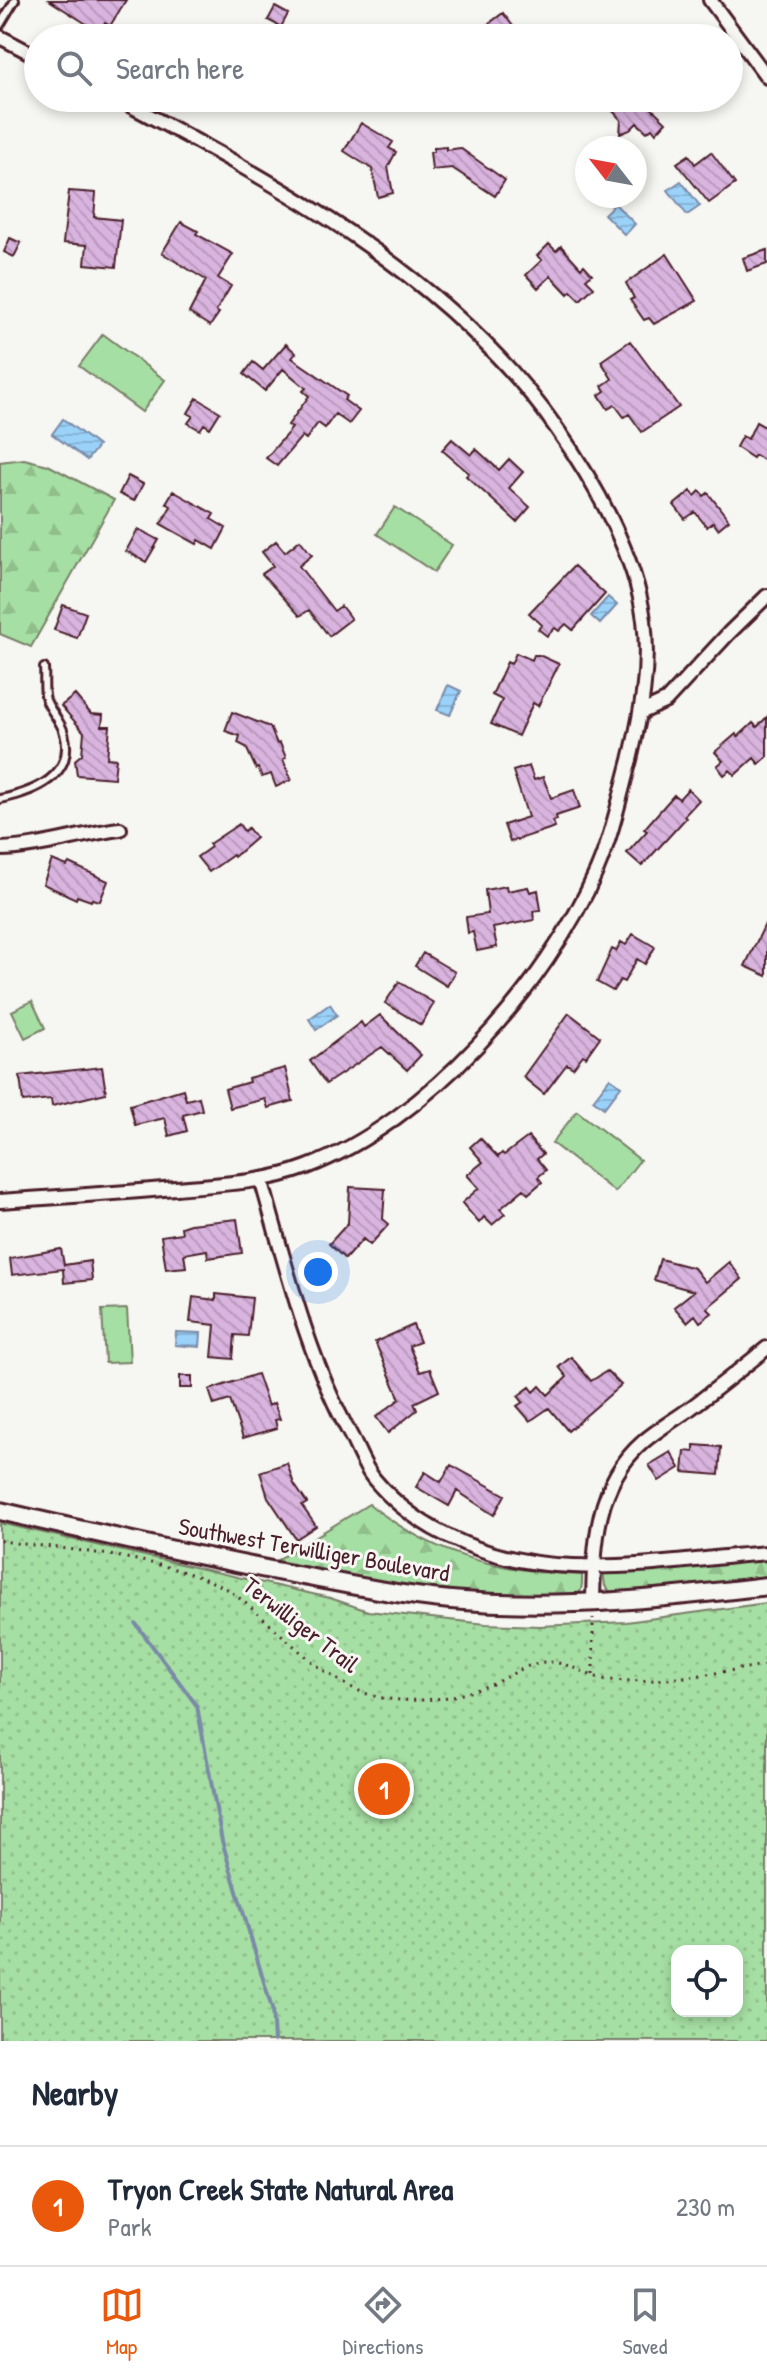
<!DOCTYPE html>
<style>
:root{--surface:#fff;--page:#f2f2f3;--text:#1f2937;--muted:#747a83;--line:#e0e1e3;--accent:#ea580c}
body{margin:0;font-family:"Patrick Hand",sans-serif;background:var(--page);color:var(--text)}
.controls{position:absolute;right:24px;bottom:24px;display:grid;overflow:hidden;border-radius:16px;box-shadow:0 4px 12px #0003}
.controls button{width:72px;height:72px;display:grid;place-items:center;padding:0;border:0;border-bottom:2px solid var(--line);background:var(--surface);color:var(--text);font:40px sans-serif}
.compass{position:absolute;left:575px;top:136px;width:72px;height:72px;border-radius:50%;background:var(--surface);box-shadow:0 4px 12px #0003;rotate:301deg}
.you{position:absolute;left:318px;top:1272px;width:28px;height:28px;margin:-20px;border:6px solid #fff;border-radius:50%;background:#1a73e8;box-shadow:0 0 0 12px #1a73e833}
.badge{display:grid;place-items:center;width:52px;height:52px;border-radius:50%;background:var(--accent);color:#fff;font-size:26px;font-weight:700}
.pin{position:absolute;translate:-50% -50%;border:4px solid #fff;box-shadow:0 2px 8px #0006}
.list{margin:0;padding:0;list-style:none}
h2{display:flex;justify-content:space-between;align-items:center;height:104px;margin:0;padding:0 32px;font-size:34px}
h2 small{font-size:26px;font-weight:400;color:var(--muted)}
.list li{display:grid;grid-template-columns:52px 1fr auto;gap:24px;align-items:center;box-sizing:border-box;height:120px;padding:0 32px;border-top:2px solid var(--line)}
.list b{display:block;font-size:30px;white-space:nowrap}
.list p{margin:0;font-size:26px;white-space:nowrap;color:var(--muted)}
.list em{font-size:26px;font-style:normal;color:var(--muted)}
.icon{flex:none;width:44px;height:44px;fill:none;stroke:currentColor;stroke-width:2;stroke-linecap:round;stroke-linejoin:round}
.map{position:relative;flex:none;width:767px;height:2041px;overflow:hidden}
.search{position:absolute;background:var(--surface);box-shadow:0 4px 12px #0003;left:24px;right:24px;top:24px;height:88px;display:flex;align-items:center;gap:20px;box-sizing:border-box;padding:0 28px;border-radius:44px;color:var(--muted);font-size:30px}
.sheet{height:224px;background:var(--surface)}
nav{display:flex;justify-content:space-around;align-items:center;box-sizing:border-box;height:112px;border-top:2px solid var(--line);background:var(--surface);font-size:22px;color:var(--muted)}
nav a{display:grid;justify-items:center;gap:4px}
nav .on{color:var(--accent)}
.map>svg:first-child{display:block}
.forest{fill:url(#forest-firs);stroke:#787f67;stroke-width:2}
.park{fill:url(#park-dots);stroke:#787f67;stroke-width:2;fill-rule:evenodd}
.pitch{fill:#a6dfa3;stroke:#787f67;stroke-width:2}
.water{fill:url(#water-rules);stroke:#7a8aa7;stroke-width:2}
.lines{fill:none;stroke-linecap:round;stroke-linejoin:round}
.stream{stroke:#7a8aa7;stroke-width:4}
.building{fill:url(#building-back-hatch);stroke:#4a1f2b;stroke-width:2}
.service-casing{stroke:#4a1f2b;stroke-width:12}
.minor-casing{stroke:#4a1f2b;stroke-width:18}
.secondary-casing{stroke:#4a1f2b;stroke-width:22}
.path{stroke:#4a1f2b;stroke-width:3;stroke-dasharray:2 6;stroke-linecap:butt}
.service{stroke:#f6f6f2;stroke-width:6}
.minor{stroke:#f6f6f2;stroke-width:12}
.secondary{stroke:#f6f6f2;stroke-width:16}
.labels{text-anchor:middle;stroke-width:6;stroke-linejoin:round;paint-order:stroke}
.street-label{font-size:24px;fill:#4a1f2b;stroke:#f6f6f2}
</style>
<div class="map">
<svg width="767" height="2041" viewBox="0 0 767 2041">
<defs>
<pattern id="forest-firs" width="22" height="20" patternUnits="userSpaceOnUse" patternTransform="scale(2)"><rect width="22" height="20" fill="#a6dfa3"/><path d="M5 1l3.5 6h-7zM16 11l3.5 6h-7z" fill="#90bf8c"/></pattern>
<pattern id="park-dots" width="8" height="8" patternUnits="userSpaceOnUse" patternTransform="scale(2)"><rect width="8" height="8" fill="#a6dfa3"/><path d="M2 2h.1M6 6h.1" fill="none" stroke="#90bf8c" stroke-width="1.8" stroke-linecap="round"/></pattern>
<pattern id="water-rules" width="6" height="5" patternUnits="userSpaceOnUse" patternTransform="scale(2)"><rect width="6" height="5" fill="#9ad2f9"/><path d="M0 2.5h6" fill="none" stroke="#86b4d6"/></pattern>
<pattern id="building-back-hatch" width="6" height="6" patternUnits="userSpaceOnUse" patternTransform="scale(2)"><rect width="6" height="6" fill="#d8b4de"/><path d="M-1 5l2 2M0 0l6 6M5-1l2 2" fill="none" stroke="#bb9abf"/></pattern>
</defs>
<rect width="100%" height="100%" fill="#f6f6f2"/>
<filter id="ink" filterUnits="userSpaceOnUse"><feTurbulence type="fractalNoise" baseFrequency=".0125" numOctaves="2"/><feDisplacementMap in="SourceGraphic" scale="16" xChannelSelector="R" yChannelSelector="G"/><feConvolveMatrix kernelMatrix="1 2 1 2 8 2 1 2 1" color-interpolation-filters="sRGB"/></filter>
<g filter="url(#ink)">
<path class="forest" d="M24,459l24,6 66,35 -83,147 -31,-13v-172z
M369,1504c67,53 128,67 213,71 0,10 1,18 -9,23 -102,-2 -200,-15 -299,-36z
M767,1559v17l-154,19 -8,-9 -2,-14z"/>
<path class="park" d="M0,1523l330,75 38,13 118,13 53,2 87,-4 141,-19v438h-767zM677,1951h60v60h-60z"/>
<path class="pitch" d="M103,334l62,46 -23,32 -63,-46z
M395,507l57,38 -18,27 -57,-38z
M32,1001l13,27 -20,10 -13,-27z
M577,1111l63,49 -25,32 -63,-49z
M127,1309l3,53 -25,1 -3,-53z"/>
<path class="water" d="M681,181l19,25 -13,9 -19,-25z
M615,204l20,20 -10,11 -21,-21z
M63,419l35,27 -11,14 -35,-26z
M608,597l9,8 -17,19 -9,-8z
M448,685l13,6 -11,24 -13,-5z
M330,1004l7,11 -21,15 -7,-11z
M610,1078l11,8 -17,22 -11,-8z
M176,1332l25,1 -1,14 -25,-2z"/>
<g class="lines">
<path class="stream" d="M136,1624l61,82 25,135 50,168 2,32"/>
</g>
<path class="building" d="M49,0h77l-16,26 -5,-3 -6,9z
M275,7l13,7 -7,13 -13,-7z
M503,13l19,25h-25l-10,-13z
M621,98l15,8 6,-7 24,23 -10,11 -4,-5 -5,4 -10,-9 -7,7 -10,4 1,-14 -10,-11z
M361,123l32,19 -4,6 7,4 -8,15 5,26 -15,4 -6,-28 -28,-18z
M446,147v3l14,-2 45,32 -10,16 -43,-28 -20,2 -2,-18h4v-4z
M711,152l24,32 -26,19 -32,-40 12,-8 6,9z
M69,191l27,2 -2,24 27,3 -5,47 -31,-3 2,-19 -24,-2z
M181,222l17,9 -2,3 37,20 -15,24 13,8 -15,25 3,2 -9,13 -21,-13 17,-33 -44,-27z
M10,238l11,5 -7,14 -10,-5z
M549,244l7,7 5,-5 20,22 3,-3 8,9 -6,5 8,8 -14,13 -9,-9 -3,3 -17,-18 -13,12 -12,-13 16,-15 -5,-4z
M767,250v14l-20,7 -4,-13z
M667,254l30,47 -43,23 -5,-6 -5,2 -14,-20 4,-2 -8,-15z
M630,341l49,66 -37,25 -13,-18 -5,3 -9,-12 -7,4 -9,-14 6,-4 -3,-5 10,-7 -11,-18z
M286,344l10,9 -4,5 55,38 -3,4 15,11 -10,13 -14,-10 -10,14 -7,-5 -12,16 -4,-3 -25,30 -11,-8 26,-30 -4,-3 21,-29 -6,-5 3,-3 -23,-19 -18,22 -21,-17 9,-12 10,8z
M197,398l23,14 -10,16 -6,-4 -4,6 -12,-7 5,-7 -5,-3z
M756,422l11,6v34l-12,-7 -2,3 -17,-11 6,-11 6,3z
M452,439l19,16 5,-6 23,21 10,-11 14,13 -14,16 21,19 -13,15 -51,-46 3,-3 -27,-23z
M128,476l15,8 -9,17 -15,-7z
M173,491l41,23 -3,5 15,9 -11,21 -16,-9 -2,4 -36,-20 10,-18 -5,-3z
M691,491l4,5 5,-5 4,5 4,-3 21,27 -11,9 -5,-7 -6,5 -12,-15 -10,7 -11,-14z
M138,529l21,11 -13,22 -20,-11z
M300,540l12,15 -13,11 35,45 7,-5 10,13 -22,17 -20,-26 -9,6 -38,-42 11,-8 -11,-14 14,-11 9,11z
M574,566l31,28 -32,36 -7,-6 -7,7 -4,-3 -8,8 -9,-7 4,-4 -13,-12z
M63,605l23,8 -9,25 -23,-8z
M516,653l16,7 2,-5h5l20,9 -21,42 -5,-3 -15,33 -27,-12 11,-24 -10,-5 15,-33 4,2z
M75,695l16,19 12,1 -1,11h8l-3,32 9,1 -2,19 -37,-3 -2,-15 7,-6 2,-22 -23,-26z
M232,712l38,15 7,17 3,-1 6,15 -3,1 8,21 -15,7 -5,-13 -9,3 -4,-9 -2,1 -10,-22 -8,-4 2,-7 -15,-5z
M767,717v40l-8,7 -5,-6 -19,17 -5,-5 -6,5 -7,-9 6,-5 -8,-9 21,-18 2,3 15,-14 4,4z
M529,766l5,14 9,-3 8,21 23,-8 6,18 -24,8 1,4 -4,1 2,6 -45,15 -6,-17 24,-8 -15,-46z
M688,789l11,11 -15,16 2,2 -44,48 -15,-13 20,-22 -3,-2 30,-34 5,4z
M239,824l5,7 4,-3 8,10 -22,19 -1,-2 -24,17 -12,-15 14,-10 -2,-3z
M52,860l15,6 2,-3 39,18 -8,20 -8,-2 -1,2 -14,-5 -1,3 -33,-15z
M506,886l1,5 21,-4 2,5 8,-2 3,20 -8,1 1,9 -41,8 4,19 -20,4 -4,-19 -5,1 -2,-16 22,-3 -3,-24z
M767,920v56l-22,-10z
M633,934l22,13 -10,17 -8,-5 -13,23 -4,-2 -7,11 -16,-9 15,-33 4,2 5,-9 5,3z
M423,953l32,19 -8,14 -32,-20z
M399,982l35,21 -13,22 -36,-22z
M569,1013l31,24 -14,20 -3,-2 -10,13 -6,-4 -23,30 -21,-17z
M380,1015l41,40 -14,15 -25,-23 -56,37 -16,-23 51,-39 3,5z
M102,1067l4,26 -54,13 -1,-7 -28,3 -3,-26z
M285,1068l8,33 -25,7 -3,-9 -35,9 -5,-19 24,-7 -1,-4z
M183,1089l3,11 13,-3 3,13 -19,5 4,16 -18,5 -4,-18 -30,7 -5,-20z
M528,1137l15,17 -6,5 9,11 -8,7 4,5 -14,12 -4,-5 -24,20 5,5 -13,11 -8,-8 -5,6 -17,-20 17,-15 -12,-13 16,-13 -13,-15 10,-9 18,19 4,-4 2,2z
M350,1187l35,2 -2,30 6,5 -19,21 -7,-6 -18,20 -16,-15 19,-21z
M237,1219l5,34 -34,5 -1,-8 -23,4 2,13 -20,2 -5,-33 21,-3 -1,-6 9,-3z
M61,1249l3,16 26,-4 2,19 -28,3 -1,-14 -51,6 -2,-17z
M660,1259l34,9 11,14 24,-20 13,17 -35,29 5,5 -12,9 -5,-7 -8,7 -13,-15 20,-16 -40,-11z
M216,1294l36,4 -4,38 -13,-1 -2,24 -21,-2 3,-32 -25,-3 3,-25 23,3z
M413,1325l7,17 -11,4 11,26 10,-3 9,22 -25,12 3,7 -29,23 -12,-16 24,-18 -25,-57z
M571,1357l20,24 16,-10 14,14 -53,46 -19,-23 -19,13 -13,-15 6,-4 -5,-6 12,-9 4,5 6,-6 8,9 19,-18 -8,-10z
M257,1374l11,32 6,-3 6,16 -5,1 2,8 -34,10 -13,-38 -16,5 -5,-15z
M180,1376h12v12h-12z
M694,1445l27,2 -2,28 -36,-3 2,-21 9,1z
M671,1452l9,16 -21,13 -10,-16z
M287,1463l7,21 13,19 -5,3 14,20 -20,13 -28,-42 -8,-25z
M451,1465l54,30 -11,20 -37,-24 -8,15 -33,-19 9,-15 16,10z"/>
<g class="lines">
<g class="service-casing">
<path id="service" d="M0,25l15,-25
M0,799c34,-7 76,-23 64,-66 -3,-12 -14,-22 -18,-33 -3,-9 -1,-22 -2,-32"/>
</g>
<g class="minor-casing">
<path id="minor" d="M710,0l57,77
M0,37l38,20
M640,713l26,-12 63,-68 38,-37
M0,849c40,-1 80,-15 120,-20
M261,1179c25,87 46,177 90,257 7,14 13,31 23,43 48,58 126,85 199,87 65,3 130,-8 194,-13
M0,1201c59,-4 118,-8 176,-13 44,-4 89,-5 131,-21 119,-45 240,-181 290,-297 15,-35 23,-73 33,-110 11,-46 20,-92 14,-140 -8,-64 -50,-139 -87,-191 -107,-154 -279,-245 -441,-331
M593,1602c1,-58 3,-119 50,-160 14,-12 31,-22 45,-32 27,-20 53,-41 79,-62"/>
</g>
<g class="secondary-casing">
<path id="secondary" d="M0,1511c99,23 197,45 297,64 55,10 111,22 167,26 101,8 203,-3 303,-15"/>
</g>
<path class="path" d="M0,1540c19,5 41,5 60,8 53,7 110,15 159,37 15,7 27,19 39,29 37,31 75,75 125,84 35,6 74,0 107,-13 18,-7 36,-22 56,-23 23,-1 42,16 64,18 52,4 106,-8 157,-15
M593,1675v-57"/>
<use href="#service" class="service"/>
<use href="#minor" class="minor"/>
<use href="#secondary" class="secondary"/>
</g>
</g>
<g class="labels">
<g class="street-label">
<text transform="translate(314 1550) rotate(10)" y="8">Southwest Terwilliger Boulevard</text>
<text transform="translate(301 1625) rotate(38)" y="8">Terwilliger Trail</text>
</g>
</g>
</svg>
<div class="controls">
<button><svg class="icon" aria-label="locate" viewBox="0 0 24 24"><circle cx="12" cy="12" r="6"/><path d="M12 2v4M12 18v4M2 12h4M18 12h4"/></svg></button>
</div>
<svg class="compass" viewBox="-18 -18 36 36"><path d="M0-13l5 13h-10z" fill="#e53935"/><path d="M0 13l5-13h-10z" fill="#747a83"/></svg>
<div class="you"></div>
<div class="pin badge" style="left:384px;top:1789px">1</div>
<div class="search"><svg class="icon" aria-label="search" viewBox="0 0 24 24"><circle cx="10" cy="10" r="6"/><path d="M15 15l6 6"/></svg>Search here</div>
</div>
<section class="sheet">
<h2>Nearby<small></small></h2>
<ul class="list">
<li><span class="badge">1</span><div><b>Tryon Creek State Natural Area</b><p>Park</p></div><em>230 m</em></li>
</ul>
</section>
<nav>
<a class="on"><svg class="icon" aria-label="map" viewBox="0 0 24 24"><path d="M3 6l6-2 6 2 6-2v14l-6 2-6-2-6 2zM9 4v14M15 6v14"/></svg>Map</a>
<a><svg class="icon" aria-label="directions" viewBox="0 0 24 24"><path d="M12 3l9 9-9 9-9-9zM9 14v-3h6M13 9l2 2-2 2"/></svg>Directions</a>
<a><svg class="icon" aria-label="saved" viewBox="0 0 24 24"><path d="M7 4h10v16l-5-4-5 4z"/></svg>Saved</a>
</nav>
